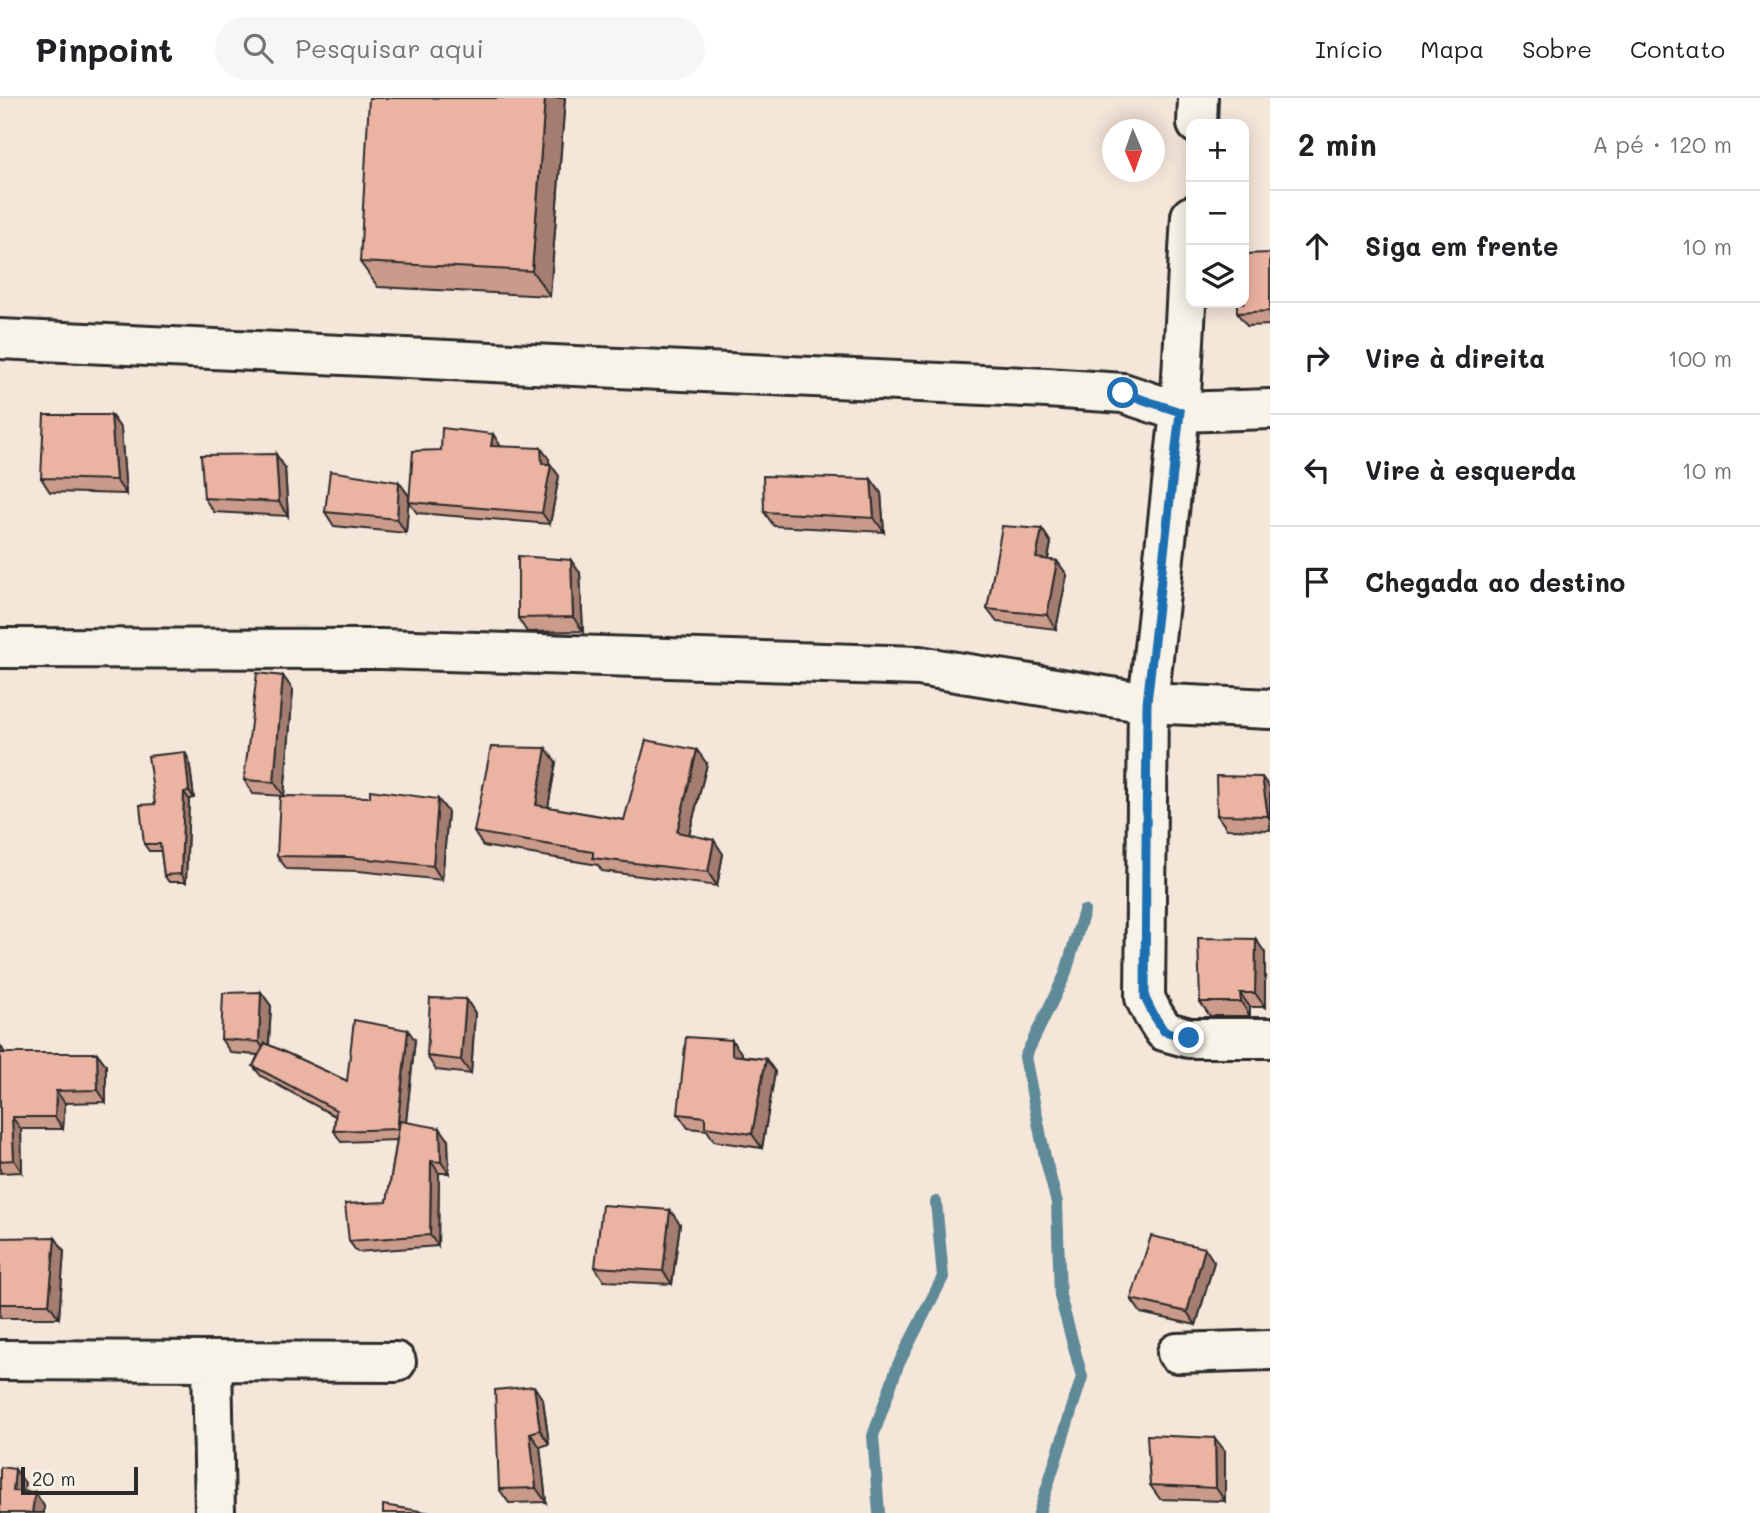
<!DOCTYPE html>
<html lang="pt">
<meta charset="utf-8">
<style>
:root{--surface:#fff;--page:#f6f6f6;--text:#202124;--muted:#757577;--line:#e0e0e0}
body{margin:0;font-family:Mali,sans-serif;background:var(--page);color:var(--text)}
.controls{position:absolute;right:21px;top:21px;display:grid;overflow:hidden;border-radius:14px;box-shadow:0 4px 18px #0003}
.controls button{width:63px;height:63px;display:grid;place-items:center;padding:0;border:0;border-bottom:2px solid var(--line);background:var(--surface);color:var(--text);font:35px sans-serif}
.compass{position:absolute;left:1102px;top:21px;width:63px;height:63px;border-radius:50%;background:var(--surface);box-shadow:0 4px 18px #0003;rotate:178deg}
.scale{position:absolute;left:21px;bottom:18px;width:117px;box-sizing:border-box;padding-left:7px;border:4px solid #2b2b2b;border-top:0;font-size:19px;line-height:24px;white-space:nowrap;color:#2b2b2b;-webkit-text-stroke:5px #f7f3e8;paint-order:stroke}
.stop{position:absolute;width:21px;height:21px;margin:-16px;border:5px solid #1f6fb2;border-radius:50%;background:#fff}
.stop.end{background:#1f6fb2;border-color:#fff;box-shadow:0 2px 7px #0008}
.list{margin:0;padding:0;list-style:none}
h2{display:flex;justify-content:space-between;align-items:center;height:91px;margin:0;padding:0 28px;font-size:30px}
h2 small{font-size:23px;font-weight:400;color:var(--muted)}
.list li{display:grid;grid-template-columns:46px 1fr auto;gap:21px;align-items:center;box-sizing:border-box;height:112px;padding:0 28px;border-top:2px solid var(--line)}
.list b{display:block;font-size:26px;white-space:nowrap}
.list em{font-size:23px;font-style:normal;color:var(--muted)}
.icon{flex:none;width:38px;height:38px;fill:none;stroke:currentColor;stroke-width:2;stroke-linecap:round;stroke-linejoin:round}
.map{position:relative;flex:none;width:1270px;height:1415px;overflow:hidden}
header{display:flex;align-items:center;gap:42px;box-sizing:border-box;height:98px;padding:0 35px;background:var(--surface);border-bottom:2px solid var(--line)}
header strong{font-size:33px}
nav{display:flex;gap:38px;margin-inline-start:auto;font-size:24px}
.search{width:490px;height:63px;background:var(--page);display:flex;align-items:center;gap:18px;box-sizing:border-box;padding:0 24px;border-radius:38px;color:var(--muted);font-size:26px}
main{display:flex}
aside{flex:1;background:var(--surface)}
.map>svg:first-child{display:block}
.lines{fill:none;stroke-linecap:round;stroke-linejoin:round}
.stream{stroke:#5f8a98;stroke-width:12}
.minor-casing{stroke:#2b2b2b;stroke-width:44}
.minor{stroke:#f7f3e8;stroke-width:38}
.wall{fill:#ca9a8a;stroke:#2b2b2b;stroke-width:2}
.shaded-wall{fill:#a47d71;stroke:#2b2b2b;stroke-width:2}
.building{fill:#ebb3a1;stroke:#2b2b2b;stroke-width:2}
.route{stroke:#1f6fb2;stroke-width:9}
</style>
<header>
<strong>Pinpoint</strong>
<div class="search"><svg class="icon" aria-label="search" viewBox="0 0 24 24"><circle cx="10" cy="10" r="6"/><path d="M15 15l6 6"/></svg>Pesquisar aqui</div>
<nav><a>Início</a><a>Mapa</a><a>Sobre</a><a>Contato</a></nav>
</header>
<main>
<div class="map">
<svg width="1270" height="1415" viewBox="0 0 1270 1415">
<rect width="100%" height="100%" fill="#f5e6da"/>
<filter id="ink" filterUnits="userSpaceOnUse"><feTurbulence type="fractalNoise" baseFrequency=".0143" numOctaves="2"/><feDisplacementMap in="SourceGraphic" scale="14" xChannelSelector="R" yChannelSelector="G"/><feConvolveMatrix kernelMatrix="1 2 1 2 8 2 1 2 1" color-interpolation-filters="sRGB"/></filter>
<g filter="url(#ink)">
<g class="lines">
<path class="stream" d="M879,1415l-6,-77 25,-71 45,-88 -7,-75
M1039,1415l43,-136 -22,-81 -3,-93 -12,-46 -20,-100 40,-82 19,-64"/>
<g class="minor-casing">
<path id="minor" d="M1197,26l1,-26
M1191,118l-11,196 -32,291 -3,295 8,16 11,17 25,7h81
M0,241l1047,49 76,5 57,19 90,-3
M0,550l381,1 538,17 229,37 122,6
M1177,1255l93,-3
M0,1262l396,2
M212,1263l3,152"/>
</g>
<use href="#minor" class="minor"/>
</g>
<path class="wall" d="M565,0l-15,198 -172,-9 -18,-25z
M1270,155v72l-23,1 -10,-13z
M111,317l10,14 5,65 -76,-2 -9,-14z
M493,336l7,12 49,13v5l10,12 -9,48 -133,-11 -8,-11 32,-52z
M285,370l3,48 -74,-4 -10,-14z
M871,381l10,14 3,39 -110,-6 -10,-14z
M399,384l10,14 -3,37 -72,-7 -9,-14z
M1042,431l9,14 -3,17 9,1 10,14 -11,54 -59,-7 -10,-13z
M580,475l3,58 -56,1 -9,-14z
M283,578l10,14 -9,106 -31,-2 -9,-14z
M189,662l5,38 -5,1 -3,83h-17l-5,-7 -3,-24h-12l-5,-7 11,-40z
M556,664l-8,45 76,13 83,-56 -18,71 34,19 -6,32 -115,-15 -4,-6 -115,-19 -9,-14z
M1270,690v42l-43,-1 -10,-14z
M438,701l10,13 -6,68 -83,-9 -72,-2 -10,-13z
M1265,855v54h-15v9h-40l-10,-14z
M261,894l10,14 -2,39 78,36 68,-41 -9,82 42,17 1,34h-10l-1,73 -81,6 -8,-11 38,-39 10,-62 -56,2 -7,-11 1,-15 -74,-40 -8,-10 5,-11 -27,-2 -10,-14z
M466,901l9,14 -4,61 -35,-4 -9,-14z
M0,947l5,8h92l9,12v37l-41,1 -2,26h-42l1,43 -22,1z
M742,956v2l24,3 9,13 -13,76 -48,-7 -7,-11 -19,-2 -10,-14z
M680,1126l-8,60 -68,-3 -9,-14z
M0,1140l64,13 -5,67h-59z
M1214,1164l-18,63 -55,-12 -10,-14z
M543,1302l6,44 -9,3 6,55 -37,1 -10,-14z
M1225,1353v50l-65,-2 -10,-14z"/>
<path class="shaded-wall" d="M545,0h20l-15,198 -18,-25z
M111,317l10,14 5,65 -10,-14z
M493,336l7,11 -1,11 -8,-10z
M541,350l8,11 1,14 1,-8 8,11 -9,48 -8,-11z
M276,356l9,14 3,48 -9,-14z
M871,381l10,14 3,39 -10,-14z
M399,384l10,14 -3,37 -9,-14z
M1042,431l9,14 -6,29 -9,-14z
M571,462l9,13 3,58 -10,-14z
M1057,463l10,14 -11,54 -9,-14z
M283,578l10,14 -9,106 -10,-14z
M546,650l10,14 -10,57 -10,-14z
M697,652l10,14 -21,82 -9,-14z
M185,654l4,8 5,38 -5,-7z
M1262,679l8,11v32l-2,-4z
M184,694l5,7 -3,83 -5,-8z
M438,701l10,13 -6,68 -9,-14z
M714,742l9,14 -6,32 -9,-14z
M1256,841l9,14v54l-10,-14z
M261,894l10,14 -3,50 -9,-14z
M1240,895l10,14v9l-9,-14z
M466,901l9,14 -4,61 -10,-14z
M408,932l7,10 -11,99 -7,-10z
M732,942l10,14v15l-10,-14z
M97,955l9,12v37l-8,-12z
M766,961l9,13 -13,76 -10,-14z
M56,993l9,12 -2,26 -8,-12z
M12,1019l9,12 1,43 -8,-12z
M440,1030l8,11 1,34 -8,-11z
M431,1063l8,12 -1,73 -8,-11z
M670,1112l10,14 -8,60 -9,-13z
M55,1139l9,14 -5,67 -10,-14z
M1205,1150l9,14 -18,63 -9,-13z
M534,1288l9,14 6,44 -9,-14z
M530,1335l10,14 6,55 -10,-14z
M1215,1340l10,13v50l-9,-13z
M15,1371l10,14 -3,22 -9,-14z
M35,1394l9,14v7h-12z"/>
<path class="building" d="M369,0h176l-13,173 -172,-9z
M1270,155v58l-33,2v-10h7v-49z
M44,317h67l5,65 -75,-2z
M442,330l51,6 -2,12 50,2 1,15 9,2 -9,48 -133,-11 4,-51 28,-1z
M276,356l3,48 -75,-4 -3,-43z
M330,373l69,11 -2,37 -72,-7z
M763,378l108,3 3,39 -110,-6z
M1002,428l40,3 -6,29 21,3 -10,54 -60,-6z
M518,458l53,4 2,57 -55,1z
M257,575l26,3 -9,106 -30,-2z
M646,642l51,10 -20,82 37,8 -6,32 -115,-14v-6l-119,-20 17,-85 55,1 -10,57 88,15z
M185,654l4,39 -5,1 -3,82 -17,1 -4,-31h-16l-4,-39 15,-1 -7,-48z
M1216,678l46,1 6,39 -51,-1z
M370,692l68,9 -5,67 -84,-9 -72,-1 3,-60 90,1z
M1198,840l58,1 -1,54h-15l1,9h-41z
M261,894l-2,50 -38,-3 2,-46z
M430,900l36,1 -5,61 -34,-4z
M354,922l54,10 -11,99 -63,2 2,-21 -83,-44 12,-23 82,38z
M686,939l46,3v15l34,4 -14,75 -47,-7v-10l-27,-3z
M0,947l1,8h96l1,37 -42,1 -1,26h-43l2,43 -14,1z
M400,1023l40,7 1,34 -10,-1 -1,74 -81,6 -4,-37 42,-2z
M602,1107l68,5 -7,61 -68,-4z
M1151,1138l54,12 -18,64 -56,-13z
M55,1139l-6,67h-49v-66z
M534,1288l6,44 -10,3 6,55 -37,1 -4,-99z
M1147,1337l68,3 1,50 -66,-3z
M0,1369l15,2 -2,22 22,1 -3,21h-32z
M383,1407l49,8h-49z"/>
</g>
<g class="lines" filter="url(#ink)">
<path class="route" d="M1123,295l57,19 -33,291 -2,295 8,16 11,17 25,7"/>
</g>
</svg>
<div class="controls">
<button>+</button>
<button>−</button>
<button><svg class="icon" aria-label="layers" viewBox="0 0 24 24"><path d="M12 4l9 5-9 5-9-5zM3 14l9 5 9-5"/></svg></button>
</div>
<svg class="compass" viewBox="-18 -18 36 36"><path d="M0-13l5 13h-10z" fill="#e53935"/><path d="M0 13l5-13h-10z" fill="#757577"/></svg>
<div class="scale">20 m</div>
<div class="stop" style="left:1123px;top:295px"></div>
<div class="stop end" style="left:1189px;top:940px"></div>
</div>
<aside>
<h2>2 min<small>A pé · 120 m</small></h2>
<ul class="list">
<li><svg class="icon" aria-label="ahead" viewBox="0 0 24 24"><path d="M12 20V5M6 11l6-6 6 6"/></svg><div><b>Siga em frente</b></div><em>10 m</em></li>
<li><svg class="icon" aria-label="right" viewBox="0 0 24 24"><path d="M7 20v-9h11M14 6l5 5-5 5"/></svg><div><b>Vire à direita</b></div><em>100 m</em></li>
<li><svg class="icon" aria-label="left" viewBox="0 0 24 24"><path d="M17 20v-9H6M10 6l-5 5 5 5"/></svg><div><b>Vire à esquerda</b></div><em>10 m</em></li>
<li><svg class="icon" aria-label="arrive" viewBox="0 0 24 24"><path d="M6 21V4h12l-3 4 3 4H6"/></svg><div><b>Chegada ao destino</b></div></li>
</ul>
</aside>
</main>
